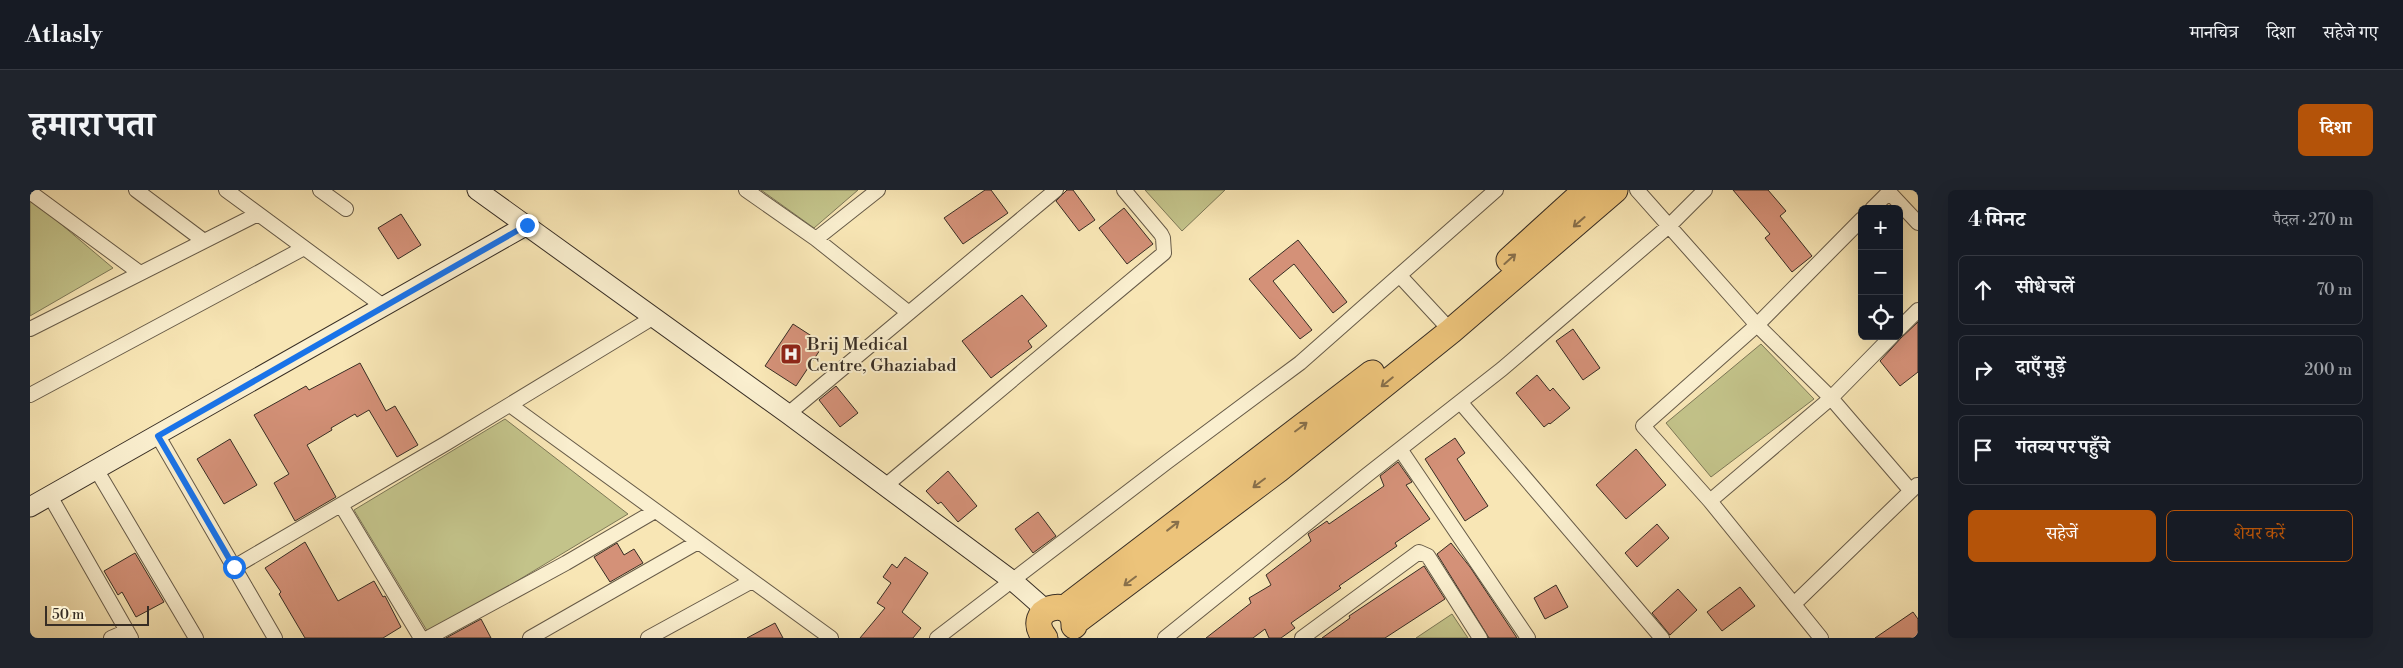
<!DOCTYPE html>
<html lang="hi">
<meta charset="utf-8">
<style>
:root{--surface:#171b24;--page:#20242c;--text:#f1f3f6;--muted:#9ea1a6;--line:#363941;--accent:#b45309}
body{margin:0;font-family:"Libre Bodoni","Noto Serif Devanagari",serif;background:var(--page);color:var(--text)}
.controls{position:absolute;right:15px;top:15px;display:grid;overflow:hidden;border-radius:8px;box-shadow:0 5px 20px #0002}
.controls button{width:45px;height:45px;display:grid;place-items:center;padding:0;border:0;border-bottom:1px solid var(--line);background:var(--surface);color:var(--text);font:25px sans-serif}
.scale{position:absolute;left:15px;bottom:12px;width:104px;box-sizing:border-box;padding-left:5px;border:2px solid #372d24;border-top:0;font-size:14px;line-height:18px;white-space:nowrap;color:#372d24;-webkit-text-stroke:4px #faefcf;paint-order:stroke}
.stop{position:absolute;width:15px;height:15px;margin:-11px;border:4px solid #1a73e8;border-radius:50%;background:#fff}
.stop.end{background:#1a73e8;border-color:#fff;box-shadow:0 1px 5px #0008}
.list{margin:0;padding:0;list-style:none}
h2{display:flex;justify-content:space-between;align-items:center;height:65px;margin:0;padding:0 20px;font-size:21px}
h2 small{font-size:16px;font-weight:400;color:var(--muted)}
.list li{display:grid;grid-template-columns:32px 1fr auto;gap:15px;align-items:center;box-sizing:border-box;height:70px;margin:0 10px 10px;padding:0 10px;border:1px solid var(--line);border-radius:8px}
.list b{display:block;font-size:19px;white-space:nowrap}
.list em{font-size:16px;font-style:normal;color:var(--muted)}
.actions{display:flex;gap:10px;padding:15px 20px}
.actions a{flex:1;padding:11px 0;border:1px solid var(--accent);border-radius:8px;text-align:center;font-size:18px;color:var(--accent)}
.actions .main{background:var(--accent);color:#fff}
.icon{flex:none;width:28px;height:28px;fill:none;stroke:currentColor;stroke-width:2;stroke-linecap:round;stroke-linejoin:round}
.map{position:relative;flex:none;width:1888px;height:448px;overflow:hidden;border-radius:8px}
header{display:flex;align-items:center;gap:30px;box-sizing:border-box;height:70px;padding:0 25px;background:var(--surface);border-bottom:1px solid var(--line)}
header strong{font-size:24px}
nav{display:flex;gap:28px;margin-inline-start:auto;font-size:18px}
.intro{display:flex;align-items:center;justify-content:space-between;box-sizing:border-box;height:120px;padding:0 30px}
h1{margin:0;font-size:35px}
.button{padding:12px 22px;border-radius:8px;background:var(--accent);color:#fff;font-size:18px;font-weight:700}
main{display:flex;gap:30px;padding:0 30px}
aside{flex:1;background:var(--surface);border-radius:8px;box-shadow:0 5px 20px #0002}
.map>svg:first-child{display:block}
.green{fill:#c3c38a;stroke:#7d7857}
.building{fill:#d49178;stroke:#372d24}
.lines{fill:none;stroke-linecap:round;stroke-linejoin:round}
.street-casing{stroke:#675b48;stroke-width:16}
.secondary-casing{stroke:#372d24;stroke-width:21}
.highway-casing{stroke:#372d24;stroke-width:27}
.street{stroke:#faefcf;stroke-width:14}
.secondary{stroke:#faefcf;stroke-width:19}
.highway{stroke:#ecc37a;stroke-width:25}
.oneway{stroke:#88704b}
.route{stroke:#1a73e8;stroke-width:6}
.labels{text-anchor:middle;stroke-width:4;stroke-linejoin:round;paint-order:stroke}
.poi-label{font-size:18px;fill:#372d24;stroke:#faefcf;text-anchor:start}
</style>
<header>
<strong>Atlasly</strong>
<nav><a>मानचित्र</a><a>दिशा</a><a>सहेजे गए</a></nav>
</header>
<div class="intro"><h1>हमारा पता</h1><a class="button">दिशा</a></div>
<main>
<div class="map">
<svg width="1888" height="448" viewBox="0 0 1888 448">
<rect width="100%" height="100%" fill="#f8e6b5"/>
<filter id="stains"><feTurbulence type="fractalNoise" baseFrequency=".004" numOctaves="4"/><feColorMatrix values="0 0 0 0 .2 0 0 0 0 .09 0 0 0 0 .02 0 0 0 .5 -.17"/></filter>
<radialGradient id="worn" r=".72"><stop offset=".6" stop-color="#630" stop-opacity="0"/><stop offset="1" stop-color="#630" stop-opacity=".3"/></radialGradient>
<path class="green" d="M731,0h97l-44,38z
M1115,0h80l-43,41z
M0,8l83,70 -83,48z
M1731,154l53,55 -103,78 -45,-54z
M475,229l123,95 -199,120 -75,-124z
M1422,424l16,24h-52z"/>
<path class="building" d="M955,0h6l17,23 -45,31 -19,-26z
M1037,0h6l22,30 -16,11 -23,-30z
M1703,0h35l18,21 -6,5 32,40 -20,16 -27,-34 5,-4z
M1094,18l29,36 -26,20 -28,-36z
M371,24l20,31 -23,14 -20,-31z
M1268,50l49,62 -14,11 -39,-49 -21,17 39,49 -12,9 -51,-60z
M992,105l25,31 -19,15 4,6 -41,31 -29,-37z
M1888,132v50l-18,14 -20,-25 21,-23z
M763,134l31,20 -28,42 -31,-20z
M1543,139l27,39 -17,12 -27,-39z
M330,173l26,48 9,-5 23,39 -21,12 -28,-47 -12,7 -2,-3 -24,14 1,2 -25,15 29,52 -41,24 -21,-38 15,-9 -35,-59 52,-29 3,4z
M1507,185l13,16 3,-3 17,20 -20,16 -1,-1 -5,4 -28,-34z
M806,196l22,27 -18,14 -21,-27z
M1425,248l10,15 -8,6 31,47 -23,15 -40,-62z
M200,249l27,46 -33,19 -27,-45z
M1606,259l30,36 -40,34 -30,-34z
M1368,272l14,20 -6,3 24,34 -35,24 2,3 -58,40 2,2 -50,35 4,5 -14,10h-12l-4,-9 -12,9h-47l45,-35 -2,-5 22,-13 -5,-10 45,-34 -3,-7 19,-13 2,3 55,-38 -4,-10z
M918,281l29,35 -19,16 -17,-20 -3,2 -12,-13z
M1008,322l18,24 -23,17 -18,-24z
M1627,334l12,14 -32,29 -12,-14z
M275,352l33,59 36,-20 9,16 2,-1 16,31 -18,11h-78l-26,-44 2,-2 -16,-24z
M587,353l7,12 10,-6 9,14 -33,19 -16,-25z
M1421,353l19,24 47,71h-28l-52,-84z
M105,363l29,49 -28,15 -14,-25 -4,3 -14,-24z
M875,367l23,16 -26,39 19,16 -8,10h-53l25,-30 -8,-5 14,-20 -8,-6 9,-13 5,4z
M1394,376l21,33 -60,39h-63l28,-20 -1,-2z
M1526,395l12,22 -23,12 -11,-21z
M1710,397l15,19 -33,25 -15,-19z
M1648,399l19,21 -27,25 -18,-22z
M1883,422l5,7v19h-43z
M451,429l10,19h-45z
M745,433l8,15h-36z"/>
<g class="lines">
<g class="street-casing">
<path id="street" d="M106,0l68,51
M196,0l157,116
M290,0l26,19
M716,0l70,49 93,74
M1607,0l120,135 74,73 80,93
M0,2l110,81
M1842,19l17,-17 29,31
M786,49l62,-49
M1370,86l51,55
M0,139l228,-115
M1869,139l19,-19
M0,205l274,-147
M1431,213l201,235
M480,215l321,233
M758,224l268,-224
M128,246l117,202
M1370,259l128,189
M66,279l100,169
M854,297l280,-234 -1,-15 -2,-4 -37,-44
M20,306l81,142
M1680,311l121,-103 61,-62
M311,315l80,133
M204,377l211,-123 209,-127
M1764,414l123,-119
M81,448l16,-7
M398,448l138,-75 89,-52
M500,448l168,-96
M618,448l104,-57
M907,448l230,-176 133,-99 196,-173
M1135,448l202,-163 135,-106 168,-144 35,-35
M1272,448l117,-86 9,4 52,82
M1791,448l-111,-137 -67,-75 114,-101 105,-106"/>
</g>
<g class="secondary-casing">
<path id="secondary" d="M447,0l311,224 225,167 33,29
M0,317l497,-282"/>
</g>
<g class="highway-casing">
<path id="highway" d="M1479,70l77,-70
M1040,414l302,-231
M1044,433l204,-153 173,-139 164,-141
M1015,448c-24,-30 30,-45 29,-12"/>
</g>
<use href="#street" class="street"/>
<use href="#secondary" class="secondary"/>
<use href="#highway" class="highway"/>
</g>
<defs><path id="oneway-shaft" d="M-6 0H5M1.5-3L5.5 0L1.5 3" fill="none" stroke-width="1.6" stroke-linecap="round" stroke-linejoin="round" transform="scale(1.25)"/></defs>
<g class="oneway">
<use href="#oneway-shaft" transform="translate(1549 32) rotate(139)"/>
<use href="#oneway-shaft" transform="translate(1480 69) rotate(-42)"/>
<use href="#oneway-shaft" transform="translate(1357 192) rotate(141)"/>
<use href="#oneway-shaft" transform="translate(1271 237) rotate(-37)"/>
<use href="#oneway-shaft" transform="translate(1229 293) rotate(143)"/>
<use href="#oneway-shaft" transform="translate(1143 336) rotate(-38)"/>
<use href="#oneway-shaft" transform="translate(1100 391) rotate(143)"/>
</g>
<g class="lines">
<path class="route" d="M204,377l-76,-131 369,-211"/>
</g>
<defs>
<g id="hospital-square" transform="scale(1.125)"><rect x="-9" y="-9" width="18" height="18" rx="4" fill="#8f2418" stroke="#faefcf"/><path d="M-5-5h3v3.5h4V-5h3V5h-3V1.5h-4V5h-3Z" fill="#fff"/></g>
</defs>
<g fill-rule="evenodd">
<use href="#hospital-square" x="761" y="164"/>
</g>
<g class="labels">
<g class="poi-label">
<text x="777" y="160">Brij Medical<tspan x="777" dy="21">Centre, Ghaziabad</tspan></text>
</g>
</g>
<rect width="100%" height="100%" filter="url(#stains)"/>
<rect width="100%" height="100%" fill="url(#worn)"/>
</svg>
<div class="controls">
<button>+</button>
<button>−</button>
<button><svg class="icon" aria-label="locate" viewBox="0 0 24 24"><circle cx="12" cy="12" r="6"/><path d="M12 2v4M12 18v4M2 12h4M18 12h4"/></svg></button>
</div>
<div class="scale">50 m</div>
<div class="stop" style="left:204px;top:377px"></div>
<div class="stop end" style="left:497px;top:35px"></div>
</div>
<aside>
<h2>4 मिनट<small>पैदल · 270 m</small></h2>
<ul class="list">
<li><svg class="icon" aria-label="ahead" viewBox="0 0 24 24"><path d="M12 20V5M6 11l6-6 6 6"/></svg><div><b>सीधे चलें</b></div><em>70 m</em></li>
<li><svg class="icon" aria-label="right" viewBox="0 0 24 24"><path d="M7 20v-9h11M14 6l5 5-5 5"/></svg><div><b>दाएँ मुड़ें</b></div><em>200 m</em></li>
<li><svg class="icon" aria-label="arrive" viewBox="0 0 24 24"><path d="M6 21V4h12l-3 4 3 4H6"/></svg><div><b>गंतव्य पर पहुँचे</b></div></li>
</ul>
<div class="actions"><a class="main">सहेजें</a><a>शेयर करें</a></div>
</aside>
</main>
